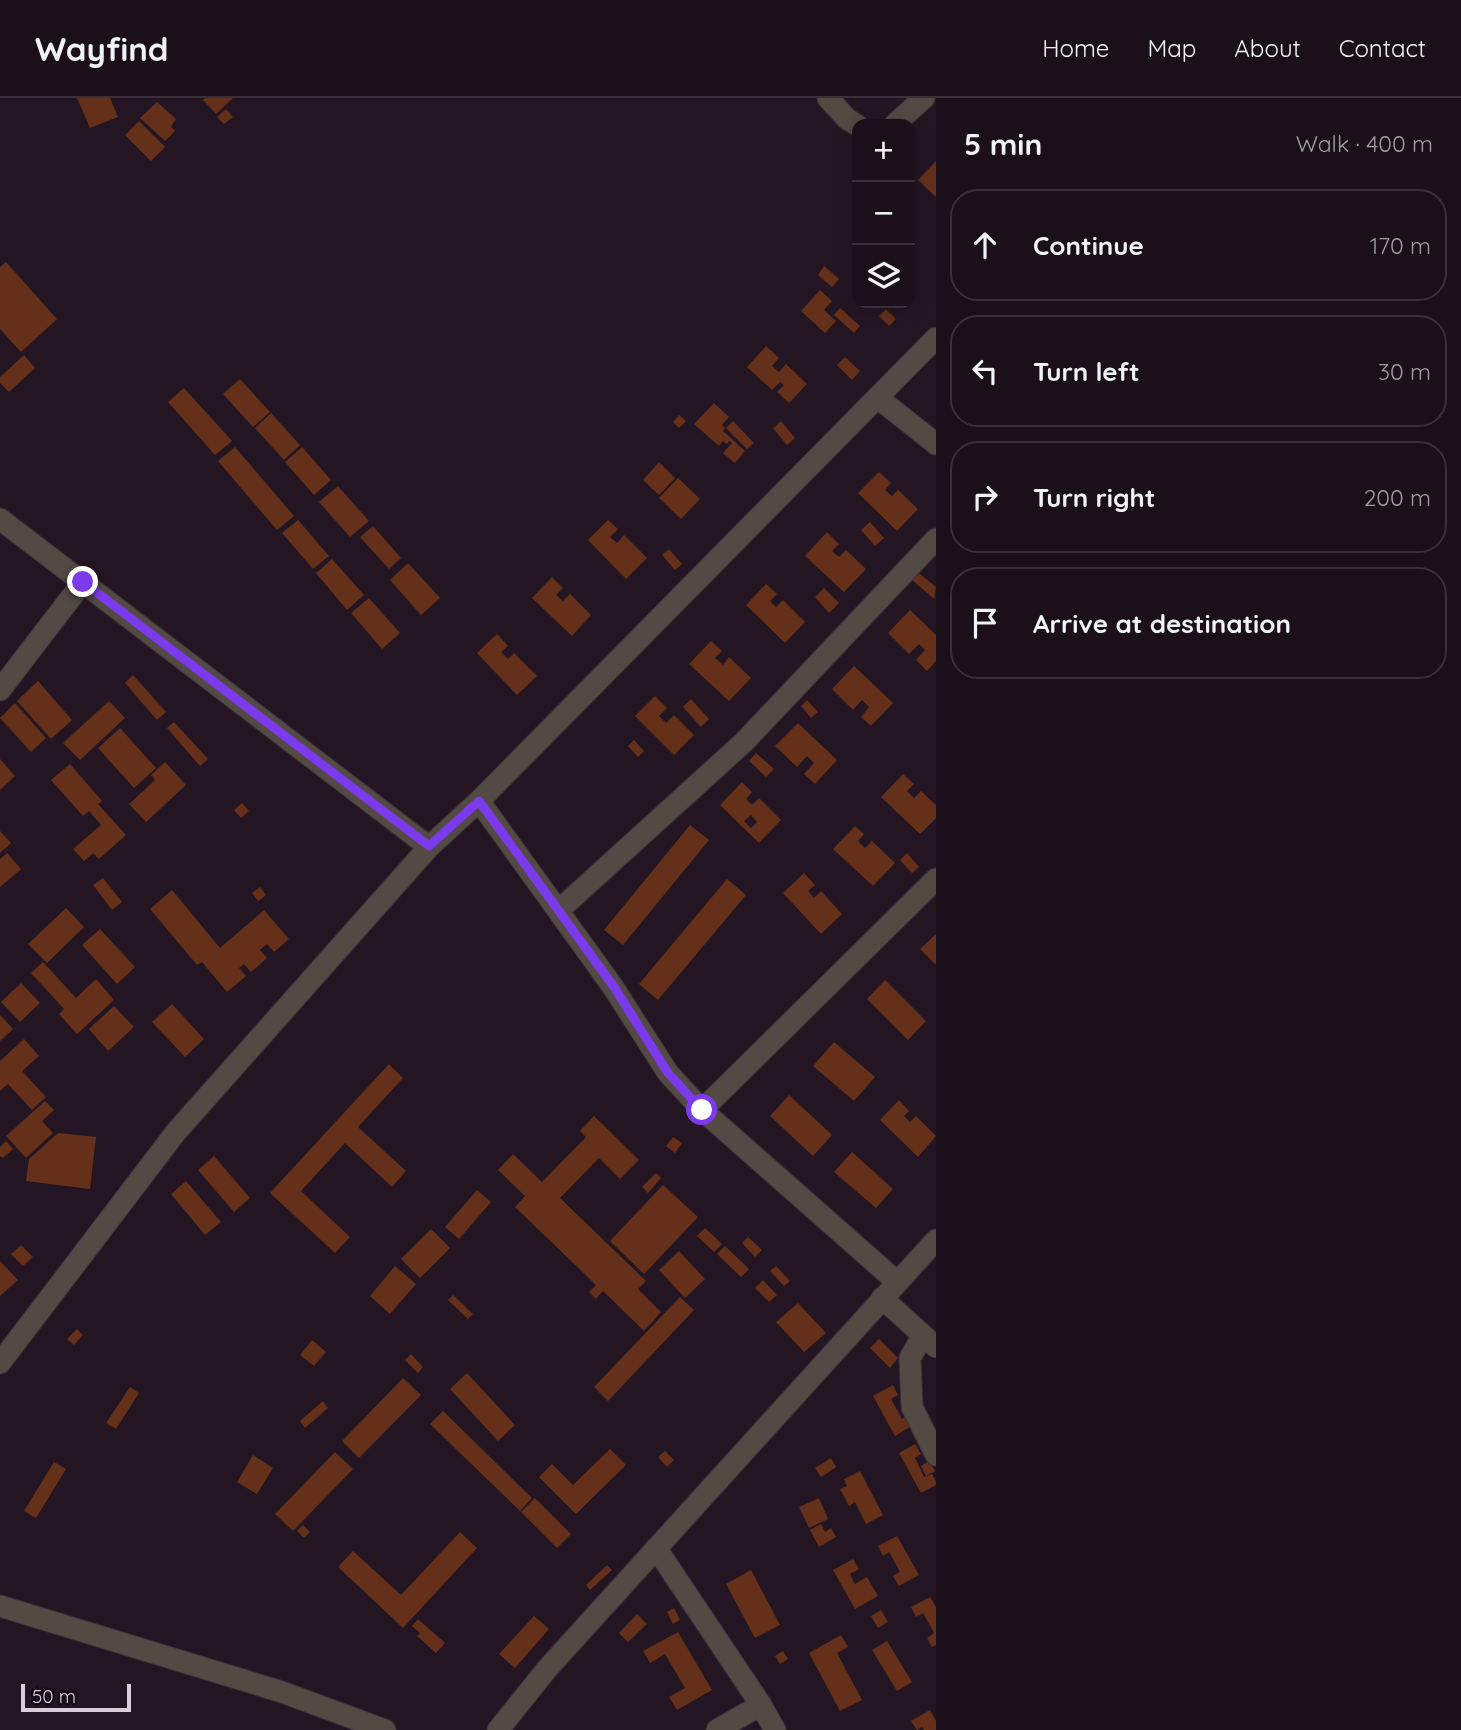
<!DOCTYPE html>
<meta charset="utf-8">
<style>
:root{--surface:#1b101a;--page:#241923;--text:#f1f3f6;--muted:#a09da2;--line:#393039}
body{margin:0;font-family:Quicksand,sans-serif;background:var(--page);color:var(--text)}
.controls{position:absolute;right:21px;top:21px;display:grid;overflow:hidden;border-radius:14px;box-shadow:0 4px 18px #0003}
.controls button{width:63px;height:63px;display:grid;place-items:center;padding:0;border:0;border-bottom:2px solid var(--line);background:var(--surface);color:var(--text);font:35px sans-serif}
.scale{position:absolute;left:21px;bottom:18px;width:110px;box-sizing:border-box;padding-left:7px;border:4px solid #d9ced8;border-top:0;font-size:19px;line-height:24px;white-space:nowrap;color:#d9ced8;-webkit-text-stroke:5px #1a0c1a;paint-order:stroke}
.stop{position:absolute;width:21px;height:21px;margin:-16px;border:5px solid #7c3aed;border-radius:50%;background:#fff}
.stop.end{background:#7c3aed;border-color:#fff;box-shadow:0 2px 7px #0008}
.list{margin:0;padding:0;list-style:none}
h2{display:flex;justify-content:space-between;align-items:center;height:91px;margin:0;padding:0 28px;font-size:30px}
h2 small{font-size:23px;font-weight:400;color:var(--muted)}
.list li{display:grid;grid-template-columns:46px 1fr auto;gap:21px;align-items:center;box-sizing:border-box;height:112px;margin:0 14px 14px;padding:0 14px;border:2px solid var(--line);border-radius:28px}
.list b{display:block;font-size:26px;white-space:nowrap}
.list em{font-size:23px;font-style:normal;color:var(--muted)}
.icon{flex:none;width:38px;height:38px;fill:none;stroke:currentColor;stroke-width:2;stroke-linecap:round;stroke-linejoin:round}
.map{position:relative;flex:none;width:936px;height:1632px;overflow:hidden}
header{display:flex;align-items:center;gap:42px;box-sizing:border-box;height:98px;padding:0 35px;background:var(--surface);border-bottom:2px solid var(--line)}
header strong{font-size:33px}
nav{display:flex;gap:38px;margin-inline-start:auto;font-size:24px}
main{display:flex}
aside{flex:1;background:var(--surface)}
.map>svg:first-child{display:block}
.building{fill:#64301a;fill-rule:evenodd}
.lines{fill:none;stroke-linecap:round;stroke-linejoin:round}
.minor-casing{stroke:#3d2f3c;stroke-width:23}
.minor{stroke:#524a43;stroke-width:21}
.route{stroke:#7c3aed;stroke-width:9}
</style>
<header>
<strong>Wayfind</strong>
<nav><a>Home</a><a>Map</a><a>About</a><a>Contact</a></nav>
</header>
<main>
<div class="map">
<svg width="936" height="1632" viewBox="0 0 936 1632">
<rect width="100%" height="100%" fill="#241523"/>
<path class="building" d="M77,0h33l8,19 -28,11z
M205,0h28l-17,16 -13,-14z
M157,4l19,17 -5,8 4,4 -10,10 -25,-23z
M226,11l7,8 -9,7 -7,-7z
M139,23l26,26 -14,14 -26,-26z
M936,63v36l-18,-17z
M6,164l51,57 -36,33 -21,-23v-62z
M824,168l15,13 -7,8 -14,-12z
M820,192l12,11 -8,9 12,11 -11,12 -24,-22z
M840,210l20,18 -6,7 -20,-18z
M886,211l10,10 -7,7 -10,-10z
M766,248l13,12 -7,8 7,6 7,-8 21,20 -18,19 -12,-11 7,-7 -4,-3 -8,8 -25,-23z
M24,257l11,13 -26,24 -9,-9v-6z
M845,259l15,14 -8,9 -15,-15z
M240,281l30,33 -17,15 -30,-33z
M184,290l48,53 -17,14 -47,-53z
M714,305l15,14 -7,8 3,3 -2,3 22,20 -10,12 -12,-10 9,-10 -3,-2 -2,3 -4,-3 -4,5 -25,-22z
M271,315l29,32 -16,15 -29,-32z
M679,317l7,6 -7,7 -6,-6z
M733,323l21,22 -7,6 -21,-21z
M781,323l14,17 -8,7 -14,-17z
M235,349l59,69 -17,14 -59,-69z
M302,349l29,33 -17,15 -29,-33z
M659,364l16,16 -16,17 -16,-15z
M879,374l12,11 -6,7 7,6 6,-6 20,19 -21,22 -39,-38z
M678,380l22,21 -19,20 -22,-21z
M338,388l31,35 -19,16 -31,-35z
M298,422l31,36 -16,13 -31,-36z
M608,422l10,9 -8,8 7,6 7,-8 23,23 -21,21 -38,-39z
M870,424l14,16 -9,8 -14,-16z
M373,428l28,32 -12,11 -29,-32z
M827,434l12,12 -7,7 7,6 7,-7 20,19 -22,23 -39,-36z
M669,451l13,15 -7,6 -13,-15z
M332,461l32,36 -17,15 -31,-37z
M408,465l32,35 -19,17 -31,-35z
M916,473l20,16 -2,12 -24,-21z
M552,479l11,11 -7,7 7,6 7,-7 21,21 -19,21 -40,-38z
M766,486l11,10 -7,7 6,6 7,-7 22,22 -20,21 -39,-38z
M824,490l15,15 -10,10 -14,-16z
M369,500l31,35 -18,16 -31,-36z
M910,512l26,25v26l-9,10 -11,-11 9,-10 -6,-6 -10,10 -21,-21z
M497,536l11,12 -7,6 7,7 6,-6 23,23 -20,19 -40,-42z
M711,543l11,10 -7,7 8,7 6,-8 22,21 -22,23 -40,-37z
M854,568l39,37 -22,23 -10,-9 8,-10 -7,-7 -9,10 -21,-21z
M133,577l33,37 -9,8 -32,-37z
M38,583l34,39 -21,19 -34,-38z
M655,598l12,12 -8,8 7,7 8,-8 20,20 -20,20 -39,-39z
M691,601l18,20 -8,8 -18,-20z
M807,602l11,12 -7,6 -10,-12z
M109,603l16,17 -45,42 -17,-17z
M15,605l31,35 -15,14 -31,-34z
M174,624l34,37 -8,7 -33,-38z
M798,625l39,37 -22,24 -11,-10 10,-11 -7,-7 -10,11 -22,-21z
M120,630l36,40 -22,20 -36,-40z
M634,642l10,11 -6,6 -10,-11z
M756,655l18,16 -8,8 -17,-16z
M0,661l15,17 -15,14z
M165,664l21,23 -40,37 -17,-18 26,-24 -4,-5z
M70,666l32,37 -4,3 28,31 -27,24 -6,-6 -9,8 -11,-12 28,-24 -12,-14 -6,5 -32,-36z
M903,676l11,10 -7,7 7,7 7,-7 15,14v13l-16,16 -39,-37z
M742,684l10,10 -6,7 6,6 7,-7 22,22 -22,23 -39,-38zM751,717l6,7 -6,6 -7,-7z
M242,705l7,8 -8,7 -7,-8z
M690,727l19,15 -86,105 -19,-15z
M855,728l9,8 -6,7 7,7 7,-7 23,22 -22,23 -40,-37z
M0,733l11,12 -11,10z
M7,755l14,16 -21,18v-28z
M907,755l12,14 -7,6 -12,-13z
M804,775l11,12 -7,6 6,7 7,-7 21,23 -21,20 -38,-41z
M103,780l19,24 -10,8 -19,-25z
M727,781l19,16 -88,105 -19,-16z
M260,789l6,8 -8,6 -6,-8z
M172,792l48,58 44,-38 25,29 -15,13 -7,-8 -7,6 7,8 -16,14 -7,-8 -5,4 7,8 -19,16 -25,-30 -5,3 -47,-56z
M66,810l18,19 -37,36 -19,-19z
M100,831l35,38 -18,17 -35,-39z
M936,836v31l-16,-16z
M43,864l33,36 20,-19 18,21 -37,34 -18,-20 5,-5 -33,-36z
M885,882l41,41 -18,19 -41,-41z
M21,885l19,20 -20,19 -19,-20z
M172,906l32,35 -19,18 -33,-35z
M114,908l20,21 -26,24 -19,-22z
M0,917l13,14 -13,12z
M24,941l15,17 -17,15 24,26 -14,13 -24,-26 -8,7v-30z
M834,944l41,35 -21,24 -41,-35z
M389,966l14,14 -45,49 48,44 -14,16 -47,-44 -44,48 49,46 -15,16 -65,-60z
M789,997l43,40 -19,21 -43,-40z
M899,1002l10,11 -5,5 6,6 6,-6 20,20 -18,21 -38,-37z
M45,1003l9,9 -12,11 11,12 -27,25 -20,-22z
M594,1018l45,44 -19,19 -21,-21 -39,40 86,83 -8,8 23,23 -17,19 -41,-40 -7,8 -7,-7 7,-7 -81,-78 10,-11 -27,-26 15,-16 29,28 44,-45 -6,-6z
M58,1035l38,4 -6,52 -64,-8 3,-22z
M673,1039l9,6 -7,10 -9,-7z
M6,1043l7,8 -10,9 -3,-2v-9z
M852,1054l41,37 -17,19 -42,-36z
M214,1058l36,42 -16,14 -36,-42z
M656,1075l5,5 -13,15 -6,-6z
M186,1083l35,41 -16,13 -34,-41z
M663,1087l35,32 -54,57 -34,-33z
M477,1092l14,12 -32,37 -14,-12z
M705,1130l17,16 -8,8 -17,-16z
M431,1131l19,19 -30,30 -19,-19z
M748,1139l14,13 -7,7 -13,-14z
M21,1147l12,12 -10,9 -12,-12z
M725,1148l24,23 -8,8 -24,-23z
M679,1153l26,28 -20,19 -26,-28z
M0,1163l18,19 -18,16z
M395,1168l21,18 -26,30 -20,-18z
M776,1168l14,15 -6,5 -14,-15z
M763,1182l14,15 -8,7 -14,-14z
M453,1197l20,19 -5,5 -20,-19z
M680,1199l14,13 -86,91 -14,-14z
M798,1205l28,30 -22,19 -28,-30z
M77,1231l6,6 -9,10 -7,-6z
M879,1241l19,19 -8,10 -20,-20z
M312,1242l14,12 -12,14 -14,-11z
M411,1256l12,13 -5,6 -13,-13z
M467,1275l48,52 -17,16 -48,-52z
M403,1280l18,17 -62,63 -17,-17z
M893,1287l5,10 -7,4 11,20 6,-3 5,9 -18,11 -22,-40z
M130,1289l9,6 -23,36 -10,-6z
M323,1303l5,7 -23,20 -5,-7z
M443,1313l89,87 -12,13 -90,-87z
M915,1346l6,10 -6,4 9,19 8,-3 4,8v3l-15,8 -22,-40z
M610,1351l16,16 -50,49 -37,-37 13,-13 21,21z
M665,1353l9,9 -7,7 -9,-10z
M335,1354l18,17 -60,62 -18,-17z
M253,1357l20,13 -16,26 -20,-12z
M831,1360l5,9 -15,10 -6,-9z
M929,1363l6,10 -9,5 -5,-10z
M54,1364l12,7 -30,49 -12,-7z
M860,1373l23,44 -17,9 -11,-22 -6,4 -9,-17 7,-3 -3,-7z
M535,1400l36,36 -14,14 -36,-36z
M819,1400l9,21 -19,9 -10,-21z
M821,1426l4,8 6,-4 5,9 -17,10 -9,-17z
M303,1427l7,7 -6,6 -7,-7z
M460,1434l17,16 -74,80 -65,-61 15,-16 48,44z
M897,1438l22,39 -20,11 -6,-10 7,-4 -11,-20 -6,4 -5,-10z
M853,1461l6,10 -9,5 5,10 12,-7 11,19 -23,13 -22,-39z
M607,1467l5,5 -22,20 -4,-5z
M751,1472l29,55 -25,13 -29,-54z
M930,1499l6,10v38l-4,2 -5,-9 7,-5 -11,-20 -7,4 -5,-10z
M674,1510l6,12 -7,4 -6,-12z
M881,1512l7,12 -10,6 -7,-12z
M637,1516l10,10 -19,18 -9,-9z
M534,1518l15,13 -34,39 -16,-14z
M418,1521l27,24 -9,10 -19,-17 3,-3 -8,-7z
M678,1534l34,58 -35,20 -8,-13 16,-9 -20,-34 -15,9 -7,-12z
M841,1537l7,12 -11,6 25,47 -22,11 -31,-58z
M887,1543l25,41 -15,9 -25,-41z
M783,1553l5,8 -8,5 -5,-8z
M930,1612l6,11v9h-12l-2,-3 -5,3 -6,-9z"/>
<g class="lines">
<g class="minor-casing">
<path id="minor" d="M828,0l19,21 10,6
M895,26l29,-26
M878,300l58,46
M0,421l429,328
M0,592l83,-108
M479,703l134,186 55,86 34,37 195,172
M558,813l186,-169 192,-203
M702,1012l234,-231
M882,1200l54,49
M923,1237l-13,23 2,49 24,48
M0,1265l176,-231 253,-285 50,-46 457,-463
M656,1450l105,157 14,25
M0,1508l282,86 103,38
M498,1632l49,-61 389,-429
M717,1632l44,-25"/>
</g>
<use href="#minor" class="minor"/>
</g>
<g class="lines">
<path class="route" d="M83,484l346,264 50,-45 135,186 54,86 34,37"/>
</g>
</svg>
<div class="controls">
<button>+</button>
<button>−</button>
<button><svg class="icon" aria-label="layers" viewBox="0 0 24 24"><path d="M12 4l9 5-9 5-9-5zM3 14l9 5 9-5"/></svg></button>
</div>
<div class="scale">50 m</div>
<div class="stop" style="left:702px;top:1012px"></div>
<div class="stop end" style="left:83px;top:484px"></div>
</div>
<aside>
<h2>5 min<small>Walk · 400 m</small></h2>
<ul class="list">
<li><svg class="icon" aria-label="ahead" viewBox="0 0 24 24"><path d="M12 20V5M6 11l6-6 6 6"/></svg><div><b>Continue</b></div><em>170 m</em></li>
<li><svg class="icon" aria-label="left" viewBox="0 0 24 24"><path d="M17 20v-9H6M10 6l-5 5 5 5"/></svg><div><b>Turn left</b></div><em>30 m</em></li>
<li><svg class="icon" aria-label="right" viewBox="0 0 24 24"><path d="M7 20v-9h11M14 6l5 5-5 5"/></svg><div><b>Turn right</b></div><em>200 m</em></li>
<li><svg class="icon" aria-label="arrive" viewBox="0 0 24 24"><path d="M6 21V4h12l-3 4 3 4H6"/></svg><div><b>Arrive at destination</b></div></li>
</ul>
</aside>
</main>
